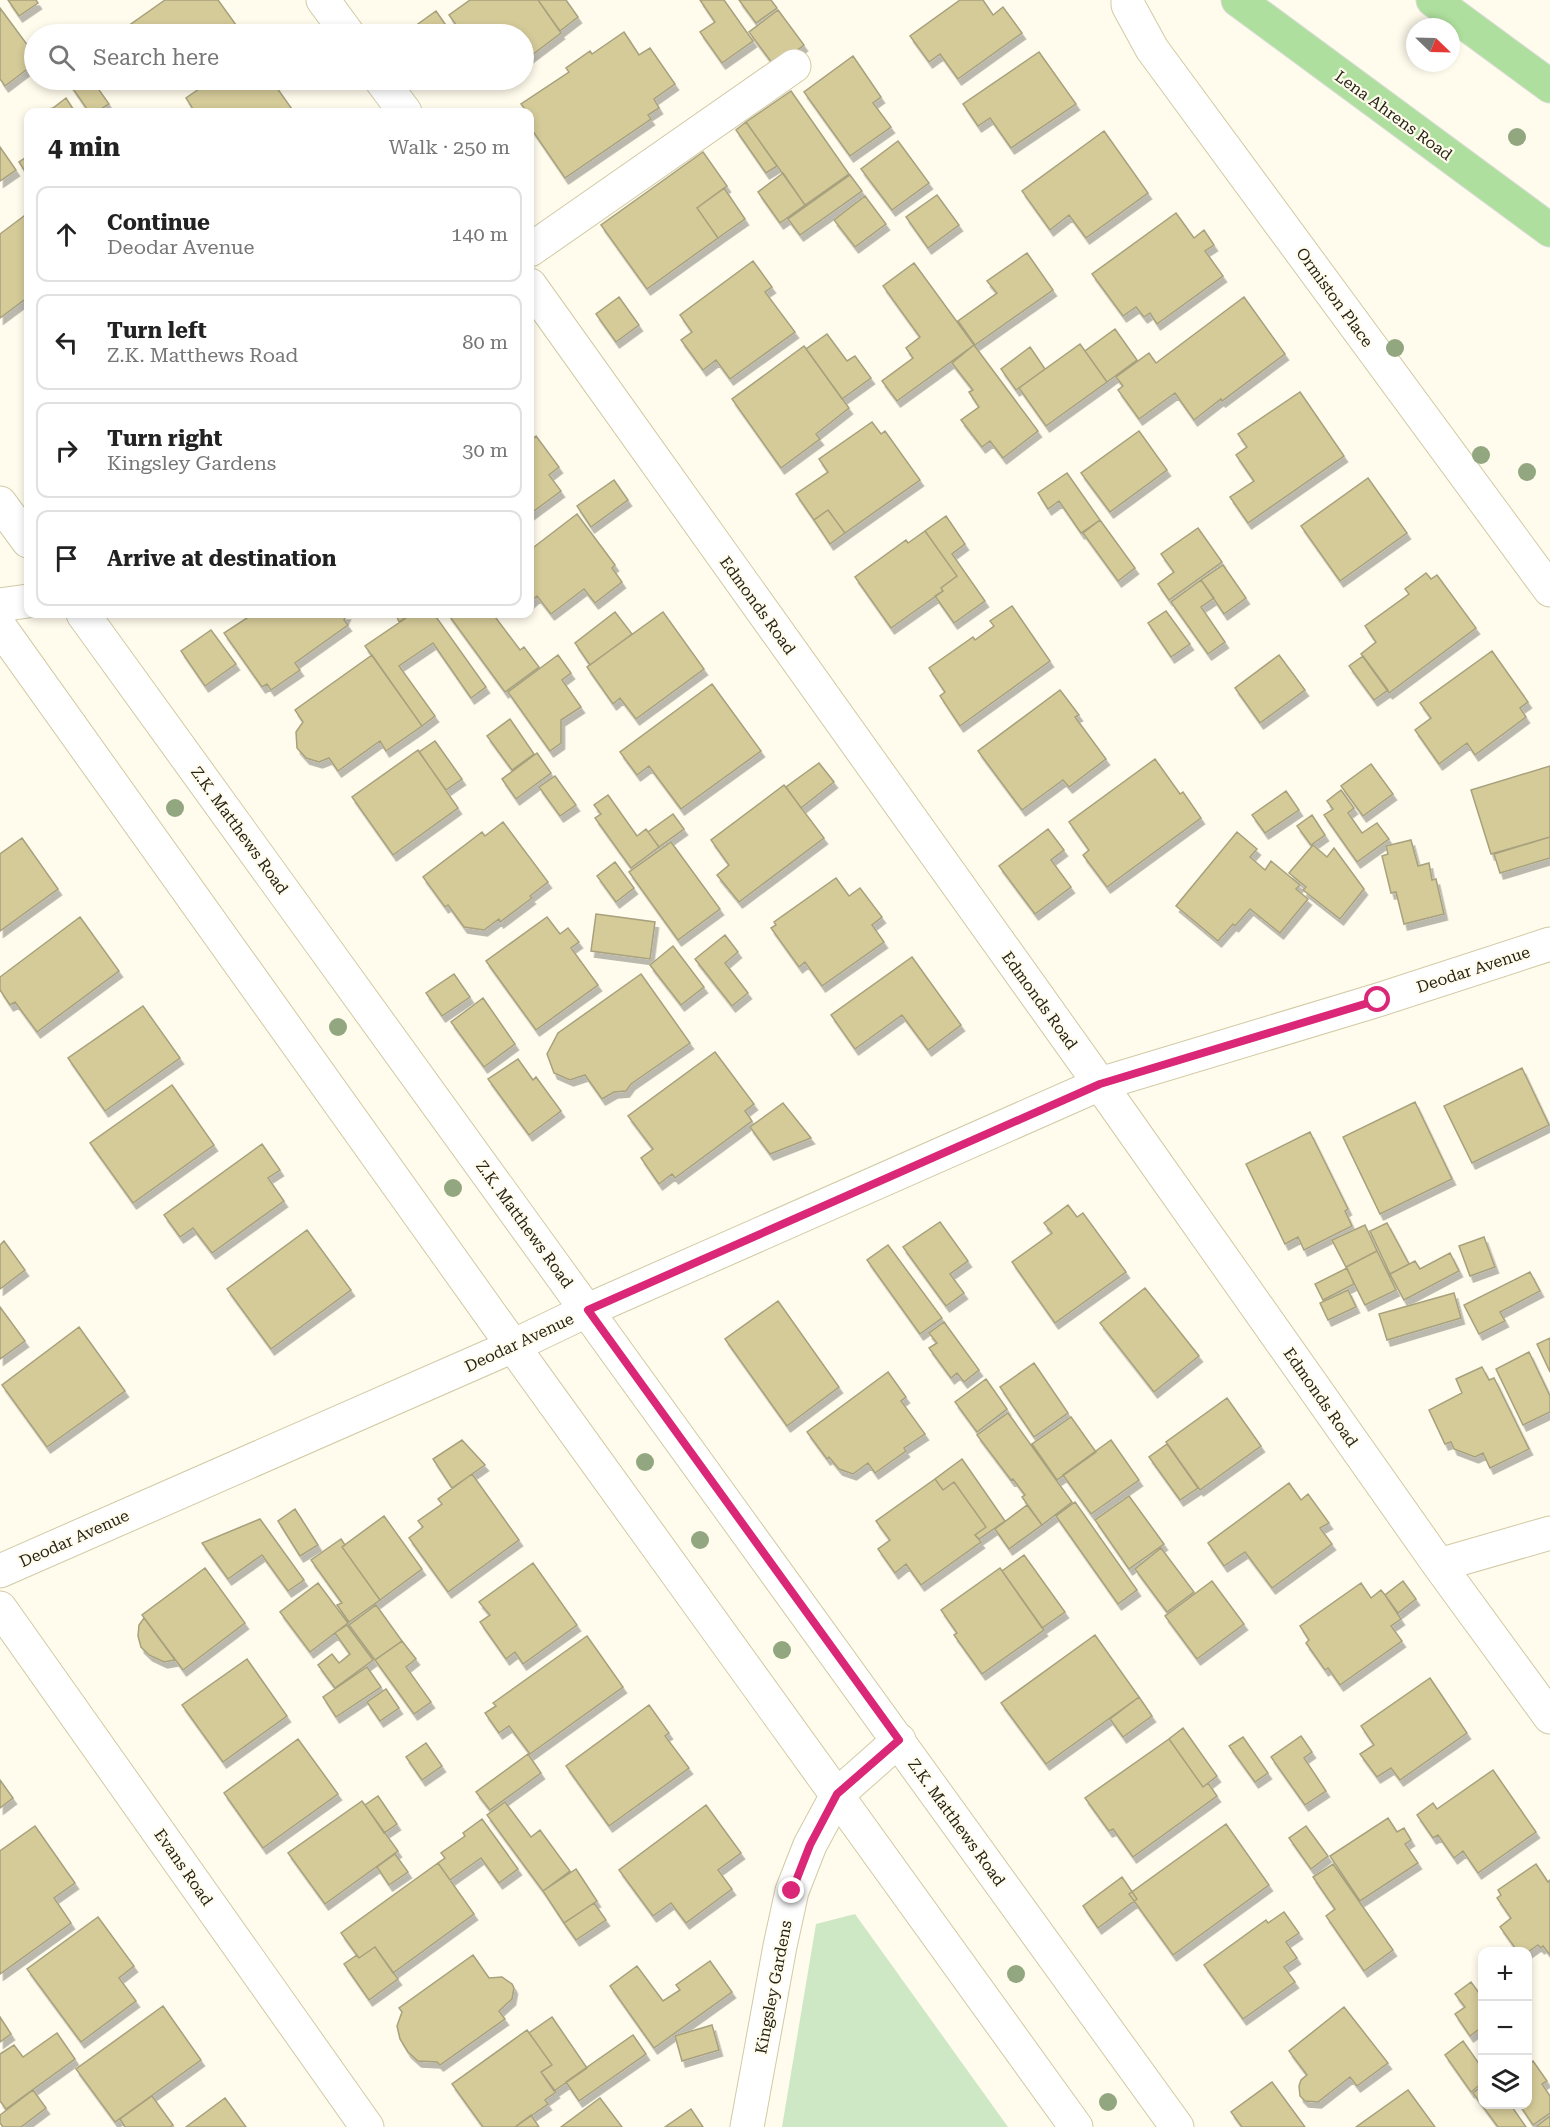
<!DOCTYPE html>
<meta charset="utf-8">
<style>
:root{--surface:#fff;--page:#f6f6f6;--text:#222;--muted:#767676;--line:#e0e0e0}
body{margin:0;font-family:"Roboto Serif",serif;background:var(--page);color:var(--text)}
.controls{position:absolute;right:18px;bottom:18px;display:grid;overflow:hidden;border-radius:12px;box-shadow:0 3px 9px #0003}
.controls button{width:54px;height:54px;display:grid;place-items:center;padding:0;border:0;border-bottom:2px solid var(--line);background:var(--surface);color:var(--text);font:30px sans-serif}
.compass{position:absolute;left:1406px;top:18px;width:54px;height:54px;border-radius:50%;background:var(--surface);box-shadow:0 3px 9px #0003;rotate:113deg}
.stop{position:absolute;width:18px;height:18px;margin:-14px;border:4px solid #db2777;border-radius:50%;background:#fff}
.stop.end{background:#db2777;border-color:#fff;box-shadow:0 2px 6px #0008}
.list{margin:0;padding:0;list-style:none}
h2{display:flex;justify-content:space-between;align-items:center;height:78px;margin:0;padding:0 24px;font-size:26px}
h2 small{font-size:20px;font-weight:400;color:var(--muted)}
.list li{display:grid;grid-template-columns:39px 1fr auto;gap:18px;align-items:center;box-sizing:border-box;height:96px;margin:0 12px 12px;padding:0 12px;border:2px solid var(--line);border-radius:12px}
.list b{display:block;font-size:22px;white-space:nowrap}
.list p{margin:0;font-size:20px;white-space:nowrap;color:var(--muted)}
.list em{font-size:20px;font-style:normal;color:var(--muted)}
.icon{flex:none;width:33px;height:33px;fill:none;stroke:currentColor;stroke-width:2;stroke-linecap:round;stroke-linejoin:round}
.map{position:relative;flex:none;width:1550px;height:2127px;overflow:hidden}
.search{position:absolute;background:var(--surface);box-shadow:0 3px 9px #0003;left:24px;top:24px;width:510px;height:66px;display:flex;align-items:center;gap:15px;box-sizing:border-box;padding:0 21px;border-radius:33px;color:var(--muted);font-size:22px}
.panel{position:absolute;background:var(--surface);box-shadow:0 3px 9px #0003;left:24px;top:108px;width:510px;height:510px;border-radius:12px}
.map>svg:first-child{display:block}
.green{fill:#cee7c5}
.building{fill:#d5cb99;stroke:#a8a17e;stroke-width:1.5;filter:url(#shadow)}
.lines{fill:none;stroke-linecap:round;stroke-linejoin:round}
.minor-casing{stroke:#d1caa5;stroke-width:35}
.major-casing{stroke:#dcdcda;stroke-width:35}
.minor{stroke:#fff;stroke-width:33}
.major{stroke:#afdf9e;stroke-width:33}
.tree{fill:#92a680}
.route{stroke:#db2777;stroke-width:8}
.labels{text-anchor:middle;stroke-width:4.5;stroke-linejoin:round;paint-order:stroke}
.street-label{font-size:16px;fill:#272416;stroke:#fffced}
</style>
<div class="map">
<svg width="1550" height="2127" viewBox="0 0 1550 2127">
<defs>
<filter id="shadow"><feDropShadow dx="3.5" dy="6" stdDeviation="0" flood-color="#0004"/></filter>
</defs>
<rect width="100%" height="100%" fill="#fffced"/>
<path class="green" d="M855,1914l153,213h-226l34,-203z"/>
<path class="building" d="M8,0h28l2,3 -19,13z
M165,0h53l21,29 -7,5h-109l-2,-3z
M470,0h68l23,33 -37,28v-27h-64l2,-1 -13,-18z
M538,0h28l12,17 -18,14z
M700,0h24l29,41 -31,22 -22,-31 15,-10z
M739,0h32l6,8 -21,15z
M960,0h23l10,15 10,-8 19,26 -64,46 -18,-25 -11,8 -19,-26z
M0,8l34,46v10l-29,22 -5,-7z
M778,10l26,35 -29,22 -26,-35z
M436,11l16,23h-48z
M624,32l15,23 11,-7 25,36 -21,15 5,9 -11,7 3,4 -86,59 -35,-51v-15h-3l-6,-8 48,-32 -3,-4 24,-17 2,3z
M1039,52l37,52 -65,44 -21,-30 -12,8 -15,-22z
M853,56l28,41 -8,6 18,24 -41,29 -46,-64z
M67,80h25l17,24 -13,8h-7z
M212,80h62l-2,1 22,31h-105l4,-3 -7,-11z
M791,91l58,83 -44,31 -59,-83z
M66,98l9,14h-33l2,-2 9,-2z
M746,122l31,44 -11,7 -30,-43z
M1104,131l44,62 -62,45 -17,-23 -19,15 -28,-39z
M898,141l31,42 -37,27 -31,-41z
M0,147l16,23 -16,11z
M703,152l24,34 -30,22 21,30 -71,51 -46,-64z
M28,156v20l-9,-14z
M783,173l22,32 -25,18 -22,-31z
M850,175l12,16 -62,44 -12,-16z
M724,188l21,31 -27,19 -21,-30z
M937,195l22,30 -31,23 -22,-31z
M865,196l21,28 -31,23 -21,-27z
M28,213v84l-28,21v-84z
M1176,213l18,25 10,-8 10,15 -9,6 18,25 -66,48 -7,-11 -6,4 -8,-10 -13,9 -31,-42z
M1027,253l26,37 -78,55 -17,-24 39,-28 -10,-12z
M753,261l19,26 -7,5 30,40 -65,47 -14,-19 -13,10 -22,-30 11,-8 -12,-17z
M914,263l60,82 -77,56 -15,-20 31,-23 -7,-10 14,-11 -37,-51z
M619,297l20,28 -23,17 -20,-28z
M1244,297l41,57 -63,47 -1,-2 -27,21 -19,-27 -36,26 -21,-29 5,-4 -7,-9 33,-24 7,10z
M1115,329l22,31 -30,22 -22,-31z
M827,334l20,27 8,-5 16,22 -29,21 -36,-50z
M1080,344l27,38 -61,44 -27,-38z
M974,345l64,86 -35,27 -13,-17 -8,6 -21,-27 18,-13 -10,-15 4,-2 -21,-27z
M804,346l45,62 -33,26 4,5 -39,29 -49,-69z
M1030,347l15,22 -29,21 -15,-21z
M1300,392l44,64 -96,67 -18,-26 24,-16 -18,-26 11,-8 -9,-13z
M872,422l9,12 4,-3 35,49 -75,53 -17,-23 -14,10 -18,-26 32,-22 -9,-13z
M1139,431l28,39 -57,42 -29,-39z
M536,436l23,31 -10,8 12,16 -31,23v-73z
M1067,473l33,47 -19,13 -22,-32 -11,8 -10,-16z
M1368,478l39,55 -67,48 -39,-55z
M614,480l14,20 -37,27 -14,-21z
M828,510l17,23 -15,11 -16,-24z
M577,514l38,51 -3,3 10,14 -27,21 -11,-14 -33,25 -14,-18 -7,6v-52z
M946,516l19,28 -13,10 33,47 -31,22 -19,-27 8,-5 -2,-3 16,-12 -32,-45z
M1100,520l35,48 -17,13 -35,-48z
M1198,528l24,34 -53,38 -11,-16 16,-12 -13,-18z
M925,531l32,45 -16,12 2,3 -52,37 -36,-51 51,-37 2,3z
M1223,565l23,33 -22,16 -23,-34z
M1426,573l5,6 6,-4 39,53 -87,65 -28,-39 15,-12 -11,-16 44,-32 -4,-5z
M1201,580l13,18 -13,9 24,35 -17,12 -37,-52z
M1012,606l38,55 -90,65 -20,-30 5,-4 -16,-24 44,-31 2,3 19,-14 -4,-5z
M1166,611l24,33 -19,13 -23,-34z
M615,612l17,22 -42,31 -15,-22z
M663,612l41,57 -68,50 -16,-21 -7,6 -26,-37z
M253,614h94l-3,6 4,5 -53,38 5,7 -29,20 -4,-6 -5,3 -38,-54z
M396,614h14l-11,8z
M412,614h22l52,73 -15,11 -38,-55 -34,23 36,50 -13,10 -57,-80z
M448,614h30l2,2 3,-2h10l27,36 4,-3 15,20 -34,25z
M211,630l25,34 -31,22 -24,-35z
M1492,651l36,51 -8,6 6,9 -51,38 -8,-12 -28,21 -24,-34 16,-12 -11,-15z
M372,655l50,71 -36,25 -6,-10 -42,30 -9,-13 -10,4 -13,-4 -9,-10 -1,-16 7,-10 -8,-12z
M558,655l13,18 -9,7 19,27 -20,13v23l-11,8 -42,-59z
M1279,655l26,35 -45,33 -25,-35z
M1363,656l25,34 -14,10 -25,-34z
M712,684l49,67 -80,58 -32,-43 -12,9 -17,-23z
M1060,690l19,25 -4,2 31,42 -37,28 -6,-7 -41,30 -44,-59z
M510,719l24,35 -22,16 -25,-34z
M435,741l27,38 -16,11 -27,-38z
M418,750l40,58 -65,47 -41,-58z
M537,753l14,20 -35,26 -14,-20z
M1155,759l25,35 3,-2 18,26 -94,69 -24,-32 6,-5 -20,-28z
M819,763l15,19 -33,26 -15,-21z
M1371,764l22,30 -30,22 -22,-30z
M1550,766v71l-59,17 -20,-64z
M555,776l21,29 -16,11 -21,-29z
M784,785l40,53 -85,64 -22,-27 12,-10 -18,-25z
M1341,790l13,18 -6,5 14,20 15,-10 12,16 -32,23 -33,-47 9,-6 -6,-8z
M1286,791l13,19 -34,23 -13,-18z
M608,795l29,41 9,-7 13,18 -28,21 -36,-50 6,-4 -7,-9z
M673,814l11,15 -25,18 -11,-15z
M1312,815l13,20 -14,10 -14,-19z
M503,822l45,60 -18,14 2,2 -32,24 -1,-3 -15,11 -20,-3 -16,-22 -3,2 -22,-30 59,-45 3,4z
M1048,829l16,21 -13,10 20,27 -36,27 -36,-48z
M1237,832l20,17 -7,8 15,13 6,-9 29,24 -4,4 12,10 -28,34 -30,-24 -15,17 -2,-2 -15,17 -42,-35z
M1550,837v21l-50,15 -6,-19z
M22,838l36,51 -58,42v-77z
M1411,840l7,26 11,-3 3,17 4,-1 8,35 -40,10 -8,-32 -5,1 -9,-37 6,-2 -2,-8z
M671,842l49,67 -42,31 -49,-68z
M1313,845l14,12 7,-9 30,41 -24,30 -37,-29 3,-3 -17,-14z
M615,862l19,26 -18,14 -19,-26z
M836,878l13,18 11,-8 22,29 -10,8 12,17 -62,44 -17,-24 -6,5 -28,-39 5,-3 -2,-3z
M596,914l59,8 -5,37 -59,-8z
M80,917l39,54 -82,61 -22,-30 -5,3 -10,-15v-13z
M547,917l13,17 8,-6 11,14 -8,6 27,37 -62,45 -50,-69z
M725,935l13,17 -13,11 23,30 -16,13 -37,-47z
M673,946l31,41 -23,18 -31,-40z
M912,957l49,68 -33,25 -26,-35 -47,34 -24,-34z
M454,974l16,23 -28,19 -16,-23z
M641,974l49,69 -59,41 -5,7 -12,1 -12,7 -17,-24 -15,5 -16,-7 -7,-19 11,-21z
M483,998l32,46 -31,23 -33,-45z
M143,1006l37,52 -75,53 -37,-53z
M715,1052l39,52 -9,7 7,10 -77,57 -3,-4 -13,10 -18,-26 12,-9 -25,-33z
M518,1059l15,21 3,-3 25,34 -32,24 -41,-56z
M1522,1068l27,57 -77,38 -28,-57z
M172,1085l42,60 -81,58 -43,-60z
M1415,1102l37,77 -72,35 -37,-77z
M783,1103l28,35 -41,16 -20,-27z
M1310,1132l38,77 -3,2 7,15 -48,24 -6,-13 -13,7 -39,-80z
M262,1144l18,26 -12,8 16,23 -72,52 -19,-25 -13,9 -16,-22z
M1068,1205l9,12 6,-4 43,59 -71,51 -43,-61 40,-29 -8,-10z
M940,1222l28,39 -18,13 14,19 -18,13 -43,-59z
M1387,1223l22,41 -19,10 -20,-43z
M1365,1225l12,26 -31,16 -14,-27z
M307,1230l44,60 -80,59 -44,-60z
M1484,1237l11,30 -25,9 -11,-30z
M4,1241l21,29 -25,19v-44z
M888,1245l54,73 -22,16 -53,-74z
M1377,1251l19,39 -31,15 -19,-38z
M1450,1253l9,18 -55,29 -14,-26 25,-13 5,8z
M1347,1268l7,16 -31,16 -8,-16z
M1530,1272l10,19 -40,21 5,9 -26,13 -15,-29z
M1145,1288l54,68 -45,36 -54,-69z
M1348,1290l8,17 -28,13 -8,-17z
M1454,1293l7,25 -74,22 -8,-26z
M778,1301l61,86 -52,39 -62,-87z
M0,1307l25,34 -25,18z
M944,1322l35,48 -15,12 -7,-9 -6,5 -22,-30 8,-5 -8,-10z
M79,1327l46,64 -78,56 -45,-62z
M1550,1338v34l-13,-28z
M1529,1352l21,44v16l-27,13 -27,-56z
M1034,1363l34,50 -34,24 -34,-50z
M1482,1367l7,13 5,-2 35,71 -39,19 -7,-15 -8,4 -21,-8 -3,-7 -6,2 -16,-34 33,-17 -6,-14z
M888,1372l18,25 -5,4 24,33 -21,14 2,3 -31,22 -7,-10 -15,11 -14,-5 -10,-12 -2,2 -20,-27z
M986,1379l21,30 -30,23 -22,-30z
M1227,1398l34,48 -61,44 -34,-48z
M1008,1413l64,89 -30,23 -20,-28 3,-2 -12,-16 -2,1 -34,-45z
M1071,1417l25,35 -39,28 -25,-36z
M462,1440l23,25 -33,23 -19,-29z
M1111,1440l28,40 -48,34 -28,-39z
M1167,1444l31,44 -18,12 -31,-43z
M962,1459l43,62 -26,18 -4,-4 11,-8 -32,-45 -11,8 -8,-11z
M472,1474l47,66 -71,52 -39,-54 14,-11 -5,-6 24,-17 -4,-5z
M935,1479l8,11 11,-8 32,45 -11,8 6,7 -60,43 -15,-21 -11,9 -17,-24 12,-9 -14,-19z
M1289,1483l12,17 7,-6 21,29 -9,5 12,16 -60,44 -27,-36 -21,14 -16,-23z
M1129,1496l35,48 -35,25 -34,-49z
M1075,1502l62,88 -19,14 -62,-88z
M1027,1505l15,20 -33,24 -14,-20z
M295,1509l23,36 -18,11 -22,-35z
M384,1516l38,53 -42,31 -38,-53z
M260,1519l44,61 -16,11 -26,-36 -34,24 -26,-36z
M341,1539l4,6 -3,2 38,53 -31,22 -12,-17 5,-2 -31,-43z
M1161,1548l33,44 -27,20 -32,-43z
M1024,1555l41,57 -23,16 -40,-57z
M533,1563l44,62 -54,39 -8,-12 -9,7 -26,-37 10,-7 -11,-13z
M205,1568l40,55 -62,47 -41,-55z
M1000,1568l44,62 -62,44 -28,-39 3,-2 -16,-23z
M1212,1581l32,43 -47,35 -32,-43z
M1403,1581l13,18 -18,14 -13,-18z
M318,1583l30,40 -38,29 -30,-40z
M1361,1583l10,15 10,-8 4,5 16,24 -10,7 11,15 -62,44 -12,-17 -3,2 -19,-27 3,-3 -9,-14z
M376,1605l26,36 -27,19 -26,-35z
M144,1618l31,42 -11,2 -15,-7 -8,-8 -3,-11 1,-11z
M347,1625l26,35 -38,28 -17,-23 14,-11 7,9 11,-9 -15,-21z
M1095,1635l44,62 -93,67 -45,-61z
M587,1636l36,51 -93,67 -21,-28 -10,7 -14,-20 11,-7 -3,-3z
M402,1641l14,18 -10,8 25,35 -17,12 -39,-54z
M247,1659l40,57 -64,46 -41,-57z
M367,1667l14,20 -45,30 -13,-20z
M1430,1678l37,55 -67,47 -9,-12 -14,9 -17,-23 14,-9 -13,-19z
M386,1689l13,19 -19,13 -13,-19z
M1139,1697l13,19 -29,21 -13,-18z
M649,1705l20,28 -4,3 24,32 -80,58 -43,-60z
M1183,1728l34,48 -14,11 -34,-48z
M1301,1736l11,16 -8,6 22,33 -21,14 -34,-48z
M1243,1737l25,36 -13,9 -26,-36z
M298,1739l40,55 -75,54 -39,-55z
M1169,1739l34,48 5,-4 9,13 -84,61 -20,-28 -4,2 -24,-33z
M426,1743l16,23 -20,14 -16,-23z
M528,1754l13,19 -51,37 -14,-18z
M1493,1770l43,62 -58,41 -15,-22 -9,7 -16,-23 -5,3 -16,-23 16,-12 4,6z
M0,1780l13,18 -13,10z
M378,1796l19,28 -13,9 -19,-28z
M362,1801l36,50 -73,53 -37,-51z
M505,1802l26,35 9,-7 30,41 -27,20 -56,-76z
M706,1805l35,48 -23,17 14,19 -46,34 -15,-20 -18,13 -34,-46z
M1388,1818l9,14 7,-4 7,12 -6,4 13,19 -58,38 -30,-45z
M482,1819l36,50 -19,14 -18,-25 -31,22 -12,-17 7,-5 -4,-5 24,-17 -2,-3z
M1226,1824l43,61 -96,70 -44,-61z
M35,1826l40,57 -21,15 17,25 -71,51v-123z
M1306,1826l22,30 -17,13 -22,-31z
M395,1854l13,18 -19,13 -12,-18z
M438,1863l36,51 -81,59 -18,-26 -16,11 -18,-25z
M1333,1864l60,86 -29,21 -38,-55 9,-7 -22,-32z
M1536,1864l12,18 2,-2v75l-7,-9 -2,2 -3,-3 -10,7h-10l-18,-25 11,-9 -14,-20 4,-3 -3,-5z
M576,1869l21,32 -33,22 -21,-32z
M1122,1877l15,22 -39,29 -15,-22z
M594,1903l12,17 -30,20 -12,-17z
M1284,1912l15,21 -13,9 11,16 -13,9 11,15 -52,37 -39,-54 62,-45 2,3z
M98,1917l36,49 -15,12 17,23 -55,41 -54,-73z
M375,1947l23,32 -29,21 -25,-36 13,-9 2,3z
M473,1955l16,23 13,-1 10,7 2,4 -2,11 -13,12 6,8 -65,46 -3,-3 -19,-1 -10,-9 -8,-13 -3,-13 5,-14 -3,-4z
M710,1961l22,31 -78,56 -44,-62 27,-20 26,35 17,-11 -4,-5z
M1471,1982l11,15v30l-12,9 -15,-22 10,-7 -10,-13z
M163,2006l38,54 -86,62 -39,-53z
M1344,2007l44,56 -31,23 -7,-9 -32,25 -13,-1 -5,-5 -1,-10 2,-6 6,-5 -18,-24z
M0,2017l11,17 -11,8z
M552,2017l35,51 -33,23 -13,-19 11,-7 -23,-32z
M712,2025l7,25 -37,11 -7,-25z
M527,2030l25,35 -11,7 15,20 -11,8 3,4 -33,23h-32l-31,-43z
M57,2033l18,26 -69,50 -6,-8v-47l14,-9 9,12z
M633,2035l13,19 -67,47 -13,-19z
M1463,2041l19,27v15l-11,9 -26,-37z
M1533,2061l14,20 -5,3 8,12v17l-17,12 -14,-21h9v-39z
M1272,2082l33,45h-63l-11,-15z
M1482,2086v18h28l16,23h-28l-25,-34z
M33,2090l13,18 -25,19h-18l-3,-4v-8z
M1408,2090l27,37h-79z
M152,2096l21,29 -3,2h-45l-5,-8z
M225,2098l21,29h-60z
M600,2098l22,29h-61z
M691,2109l12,18h-38z
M531,2115l8,12h-24z
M1550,2116v11h-13v-1z"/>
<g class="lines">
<g class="minor-casing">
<path id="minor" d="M323,0l25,34
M1128,0v5l24,44 398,541
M381,80l24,32
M530,250l264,-184
M530,285l570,799 339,481 111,152
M0,503l28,38
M0,605l28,-4
M83,614l1094,1513
M0,627l513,719 563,781
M1439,1565l111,-32
M0,1571l513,-225 75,-36 512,-226 278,-84 172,-56
M0,1608l367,519
M747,2127l33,-181 12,-55 18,-46 27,-50 62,-55"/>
</g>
<g class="major-casing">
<path id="major" d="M1238,0l312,230
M1433,0l117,86"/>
</g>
<use href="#minor" class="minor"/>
<use href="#major" class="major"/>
</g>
<g class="tree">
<circle cx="1517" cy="137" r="9"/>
<circle cx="1395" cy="348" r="9"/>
<circle cx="1481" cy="455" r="9"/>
<circle cx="1527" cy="472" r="9"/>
<circle cx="175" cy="808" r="9"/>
<circle cx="338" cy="1027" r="9"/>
<circle cx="453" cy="1188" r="9"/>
<circle cx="645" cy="1462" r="9"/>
<circle cx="700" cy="1540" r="9"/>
<circle cx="782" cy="1650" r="9"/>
<circle cx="1016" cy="1974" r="9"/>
<circle cx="1108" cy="2102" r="9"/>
</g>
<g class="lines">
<path class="route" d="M792,1891l18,-46 27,-51 62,-54 -311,-430 512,-226 278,-84"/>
</g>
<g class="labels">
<g class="street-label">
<text transform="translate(1394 115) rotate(36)" y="6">Lena Ahrens Road</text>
<text transform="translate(1335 297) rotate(54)" y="6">Ormiston Place</text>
<text transform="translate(758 605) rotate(54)" y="6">Edmonds Road</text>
<text transform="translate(240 830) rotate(54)" y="6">Z.K. Matthews Road</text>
<text transform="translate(1473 969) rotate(-18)" y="6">Deodar Avenue</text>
<text transform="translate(1040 1000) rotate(54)" y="6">Edmonds Road</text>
<text transform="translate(525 1224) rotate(54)" y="6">Z.K. Matthews Road</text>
<text transform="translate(519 1342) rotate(-25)" y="6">Deodar Avenue</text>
<text transform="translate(1321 1397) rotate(55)" y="6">Edmonds Road</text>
<text transform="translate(74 1538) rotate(-24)" y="6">Deodar Avenue</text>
<text transform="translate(957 1822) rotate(54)" y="6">Z.K. Matthews Road</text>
<text transform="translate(184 1867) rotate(55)" y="6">Evans Road</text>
<text transform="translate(773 1987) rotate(-79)" y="6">Kingsley Gardens</text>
</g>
</g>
</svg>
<div class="controls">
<button>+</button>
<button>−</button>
<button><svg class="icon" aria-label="layers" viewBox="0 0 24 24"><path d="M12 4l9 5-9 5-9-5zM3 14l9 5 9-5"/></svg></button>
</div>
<svg class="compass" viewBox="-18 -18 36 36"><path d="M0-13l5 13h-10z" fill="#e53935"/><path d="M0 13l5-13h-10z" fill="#767676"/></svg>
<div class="stop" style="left:1378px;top:1000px"></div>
<div class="stop end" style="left:792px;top:1891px"></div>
<div class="search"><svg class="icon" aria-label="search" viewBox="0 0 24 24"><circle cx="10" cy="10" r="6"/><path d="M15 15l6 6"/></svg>Search here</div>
<section class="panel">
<h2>4 min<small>Walk · 250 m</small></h2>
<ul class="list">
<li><svg class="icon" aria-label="ahead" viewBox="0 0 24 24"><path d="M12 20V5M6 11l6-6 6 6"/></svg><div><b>Continue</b><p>Deodar Avenue</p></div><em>140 m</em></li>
<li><svg class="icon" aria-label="left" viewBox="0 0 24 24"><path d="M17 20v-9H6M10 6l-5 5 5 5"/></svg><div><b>Turn left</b><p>Z.K. Matthews Road</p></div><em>80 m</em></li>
<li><svg class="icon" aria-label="right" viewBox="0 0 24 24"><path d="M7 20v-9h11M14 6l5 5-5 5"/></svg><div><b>Turn right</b><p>Kingsley Gardens</p></div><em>30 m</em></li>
<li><svg class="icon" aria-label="arrive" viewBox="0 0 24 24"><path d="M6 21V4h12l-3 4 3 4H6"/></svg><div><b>Arrive at destination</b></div></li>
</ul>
</section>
</div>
